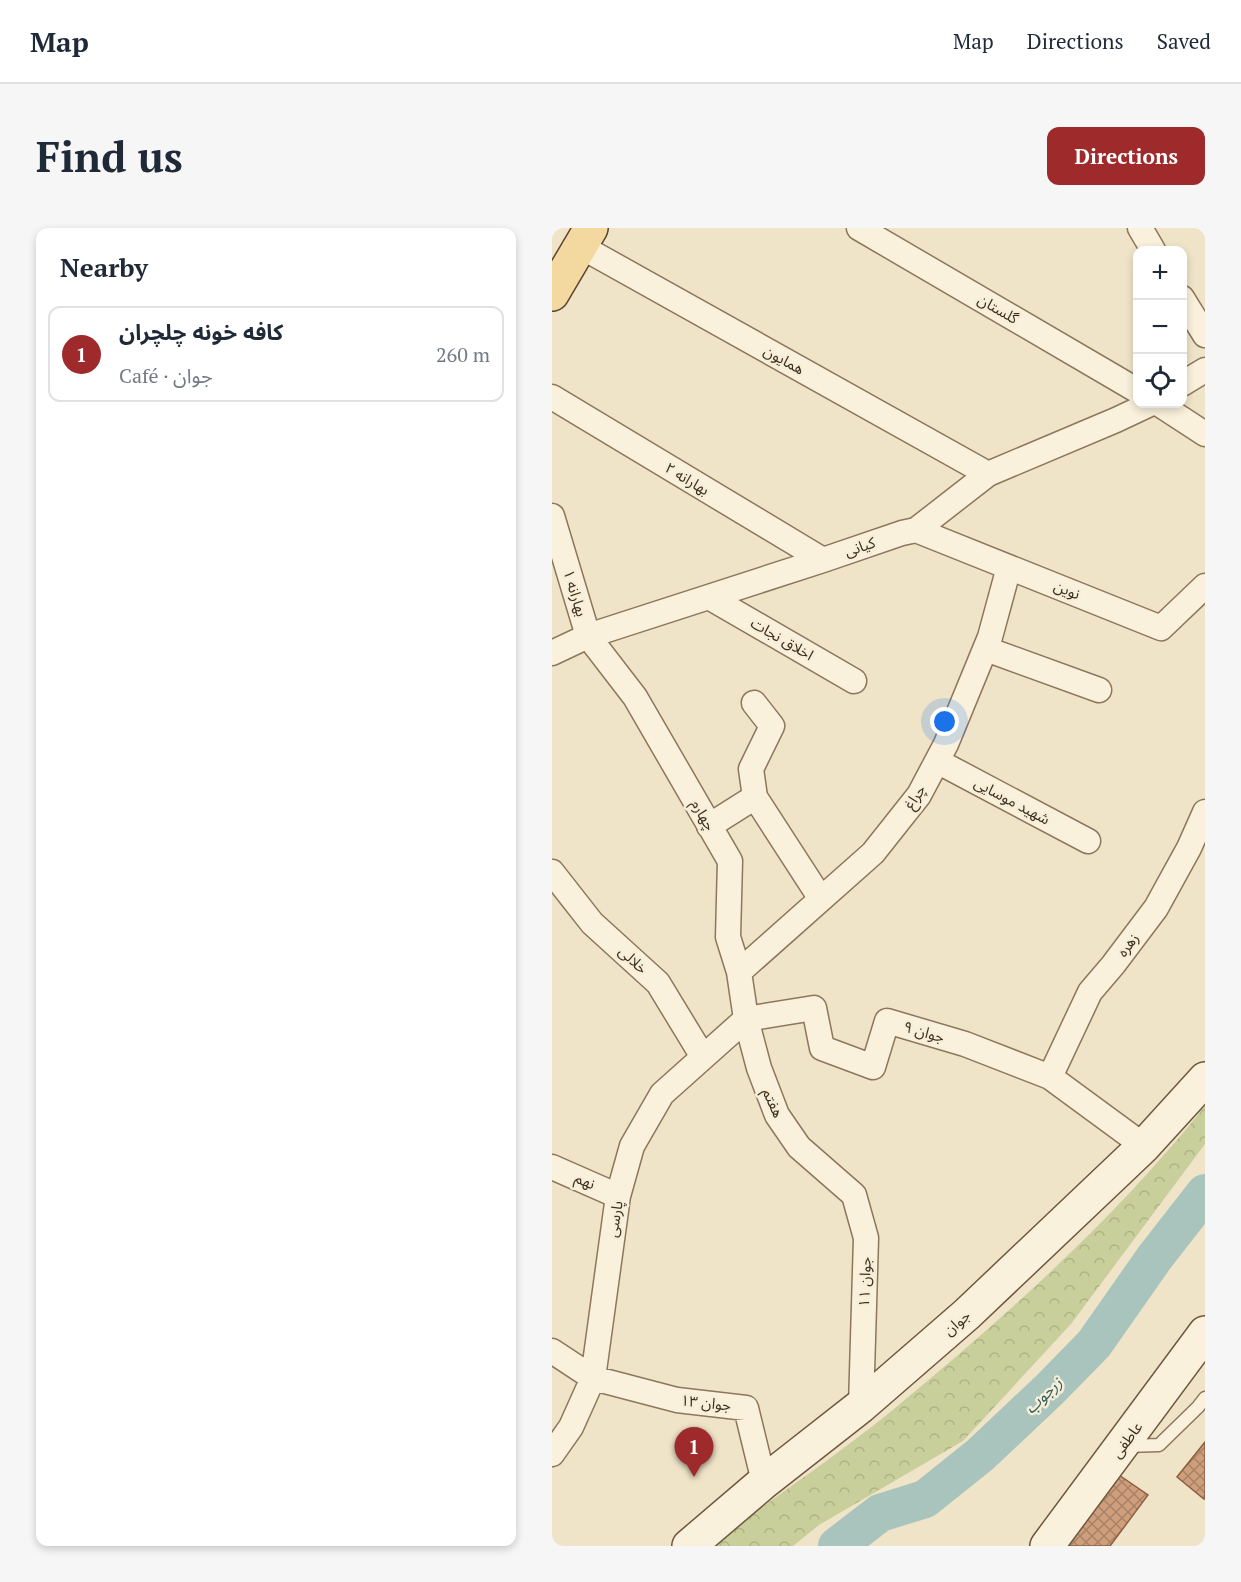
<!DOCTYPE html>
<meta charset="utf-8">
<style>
:root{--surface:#fff;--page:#f6f6f7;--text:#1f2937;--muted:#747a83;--line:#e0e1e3;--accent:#9e2a2b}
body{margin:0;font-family:"PT Serif","Noto Sans Arabic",serif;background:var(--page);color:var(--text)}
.controls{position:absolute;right:18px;top:18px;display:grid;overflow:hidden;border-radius:12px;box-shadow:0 3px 9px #0003}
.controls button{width:54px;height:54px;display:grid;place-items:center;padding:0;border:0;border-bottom:2px solid var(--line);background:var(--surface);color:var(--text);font:30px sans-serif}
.you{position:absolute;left:393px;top:494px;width:21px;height:21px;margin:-15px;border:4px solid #fff;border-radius:50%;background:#1a73e8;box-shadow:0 0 0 9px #1a73e833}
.badge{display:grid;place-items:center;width:39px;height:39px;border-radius:50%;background:var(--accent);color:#fff;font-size:20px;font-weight:700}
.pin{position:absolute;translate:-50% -50px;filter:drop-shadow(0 2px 3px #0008)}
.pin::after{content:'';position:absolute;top:32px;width:21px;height:18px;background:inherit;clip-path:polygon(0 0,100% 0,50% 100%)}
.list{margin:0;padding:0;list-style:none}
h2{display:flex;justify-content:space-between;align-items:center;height:78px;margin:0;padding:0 24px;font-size:26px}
h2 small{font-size:20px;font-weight:400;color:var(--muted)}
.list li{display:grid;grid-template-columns:39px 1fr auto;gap:18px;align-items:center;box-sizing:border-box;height:96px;margin:0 12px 12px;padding:0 12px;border:2px solid var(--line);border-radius:12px}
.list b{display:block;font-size:22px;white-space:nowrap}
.list p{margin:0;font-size:20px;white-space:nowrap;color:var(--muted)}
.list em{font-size:20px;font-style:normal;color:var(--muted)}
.icon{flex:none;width:33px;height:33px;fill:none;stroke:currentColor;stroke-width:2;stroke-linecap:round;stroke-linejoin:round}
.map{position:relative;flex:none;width:653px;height:1318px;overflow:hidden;border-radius:12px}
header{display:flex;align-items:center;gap:36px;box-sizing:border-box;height:84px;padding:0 30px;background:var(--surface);border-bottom:2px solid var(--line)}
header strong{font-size:28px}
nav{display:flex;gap:33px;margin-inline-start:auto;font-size:21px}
.intro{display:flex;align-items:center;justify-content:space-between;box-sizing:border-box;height:144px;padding:0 36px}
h1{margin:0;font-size:42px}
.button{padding:15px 27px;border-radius:12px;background:var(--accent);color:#fff;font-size:21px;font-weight:700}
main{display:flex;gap:36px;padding:0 36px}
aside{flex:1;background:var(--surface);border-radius:12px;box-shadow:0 3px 9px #0003}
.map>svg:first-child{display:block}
.forest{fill:url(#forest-crowns)}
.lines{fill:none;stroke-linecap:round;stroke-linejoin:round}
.river{stroke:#a9c4bc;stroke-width:38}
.building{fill:url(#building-cross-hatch);stroke:#8d5f41;stroke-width:1.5}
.service-casing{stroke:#8d765c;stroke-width:15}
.minor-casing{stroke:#8d765c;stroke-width:27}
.secondary-casing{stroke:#6f573f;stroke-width:36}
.primary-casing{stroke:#5b4430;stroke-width:36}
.service{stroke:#faf1dc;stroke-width:12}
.minor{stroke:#faf1dc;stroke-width:24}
.secondary{stroke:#faf1dc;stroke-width:33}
.primary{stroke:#f3d9a0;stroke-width:33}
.labels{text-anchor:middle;stroke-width:5;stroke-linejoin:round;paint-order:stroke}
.street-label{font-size:15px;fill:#3d2e20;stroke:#f7eed8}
.water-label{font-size:16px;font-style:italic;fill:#2f5d5a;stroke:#f7eed8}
</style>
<header>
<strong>Map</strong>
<nav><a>Map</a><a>Directions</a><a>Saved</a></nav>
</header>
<div class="intro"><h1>Find us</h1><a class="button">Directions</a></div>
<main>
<aside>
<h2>Nearby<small></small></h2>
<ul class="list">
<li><span class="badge">1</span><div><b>کافه خونه چلچران</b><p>Café · جوان</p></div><em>260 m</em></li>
</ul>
</aside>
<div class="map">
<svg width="653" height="1318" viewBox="0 0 653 1318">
<defs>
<pattern id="forest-crowns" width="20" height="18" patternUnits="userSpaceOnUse" patternTransform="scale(1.5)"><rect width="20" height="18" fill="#c9cf9b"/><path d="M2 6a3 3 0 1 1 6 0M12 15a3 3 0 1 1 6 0" fill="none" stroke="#aeb285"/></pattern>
<pattern id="building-cross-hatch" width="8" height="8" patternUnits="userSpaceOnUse" patternTransform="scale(1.5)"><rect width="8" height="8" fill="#cf9f7d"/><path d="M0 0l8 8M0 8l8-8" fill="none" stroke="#a98266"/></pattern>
</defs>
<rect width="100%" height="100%" fill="#f0e4c8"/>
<path class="forest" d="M653,878v38l-134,180 -108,117 -144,84 -26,21h-80l17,-16c55,-40 113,-79 165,-122 111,-92 220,-189 310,-302z"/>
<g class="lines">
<path class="river" d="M285,1318l43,-33 45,-14 55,-44 70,-66 44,-45 61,-87 50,-64"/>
</g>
<path class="building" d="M653,1214v55l-1,2 -27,-22z
M567,1247l29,20 -38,51h-43z"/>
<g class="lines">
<g class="service-casing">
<path id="service" d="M574,1218l33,-1 39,-38 7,-9"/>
</g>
<g class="minor-casing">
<path id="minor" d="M307,0l279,163
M588,0l13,22
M28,18l408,228
M630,70l23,37
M630,156l23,-14
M0,169l271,163
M607,176l46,30
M0,288l36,120 47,61 95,164 -2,76 11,35 7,47 13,49 18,47 22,32 55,48 12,43 -5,168
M364,302l245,98 44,-42
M157,369l145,84
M434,421l113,41
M0,425l36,-17 235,-76 79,-27 14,-3 72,-56 128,-54 34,-16
M202,475l18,23 -21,43 4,28 66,102
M385,533l151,80
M157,598l46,-29
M0,644l40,51 66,60 45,74
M187,744l134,-119 46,-58 27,-51 44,-107 19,-70
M194,791l68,-11 8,40 51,19 14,-46 78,23 85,33 94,69
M498,849l40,-85 23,-27 43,-57 33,-60 16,-36
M0,939l66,29
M0,1123l41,27 84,22 69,8 18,74
M0,1226l19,-27 22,-49 25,-182 14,-50 30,-52 84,-75"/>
</g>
<g class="secondary-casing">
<path id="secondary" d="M137,1318l75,-64 97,-76 106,-92 177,-168 61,-67
M495,1318l158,-213"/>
</g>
<g class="primary-casing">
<path id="primary" d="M0,66l39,-66"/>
</g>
<use href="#service" class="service"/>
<use href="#minor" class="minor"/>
<use href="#secondary" class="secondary"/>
<use href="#primary" class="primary"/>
</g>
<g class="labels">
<g class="street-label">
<text transform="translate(446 81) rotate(30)" y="5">گلستان</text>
<text transform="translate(232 132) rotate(29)" y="5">همایون</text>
<text transform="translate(135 251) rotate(31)" y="5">بهارانه ۲</text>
<text transform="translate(308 319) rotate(-19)" y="5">کیانی</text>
<text transform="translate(515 362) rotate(22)" y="5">نوین</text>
<text transform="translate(23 365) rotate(73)" y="5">بهارانه ۱</text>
<text transform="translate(230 411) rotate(30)" y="5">اخلاق نجات</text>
<text transform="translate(363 569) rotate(-56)" y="5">چراغ</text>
<text transform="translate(460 573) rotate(28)" y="5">شهید موسایی</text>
<text transform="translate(151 587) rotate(60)" y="5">چهارم</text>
<text transform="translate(576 717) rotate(-53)" y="5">زهره</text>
<text transform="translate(81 732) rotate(43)" y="5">خلالی</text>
<text transform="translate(372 804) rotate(16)" y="5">جوان ۹</text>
<text transform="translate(221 875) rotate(66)" y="5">هفتم</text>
<text transform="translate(33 953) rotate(24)" y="5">نهم</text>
<text transform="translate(63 991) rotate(-81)" y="5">پارسی</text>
<text transform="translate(313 1054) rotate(-88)" y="5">جوان ۱۱</text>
<text transform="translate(405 1095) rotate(-41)" y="5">جوان</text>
<text transform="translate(154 1175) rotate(6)" y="5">جوان ۱۳</text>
<text transform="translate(575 1212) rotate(-53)" y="5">عاطفی</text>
</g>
<g class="water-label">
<text transform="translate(491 1167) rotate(-44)" y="6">زرجوب</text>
</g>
</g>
</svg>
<div class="controls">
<button>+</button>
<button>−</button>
<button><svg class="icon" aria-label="locate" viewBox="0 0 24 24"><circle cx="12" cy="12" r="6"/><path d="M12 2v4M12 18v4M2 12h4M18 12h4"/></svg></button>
</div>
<div class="you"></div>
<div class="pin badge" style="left:142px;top:1249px">1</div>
</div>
</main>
